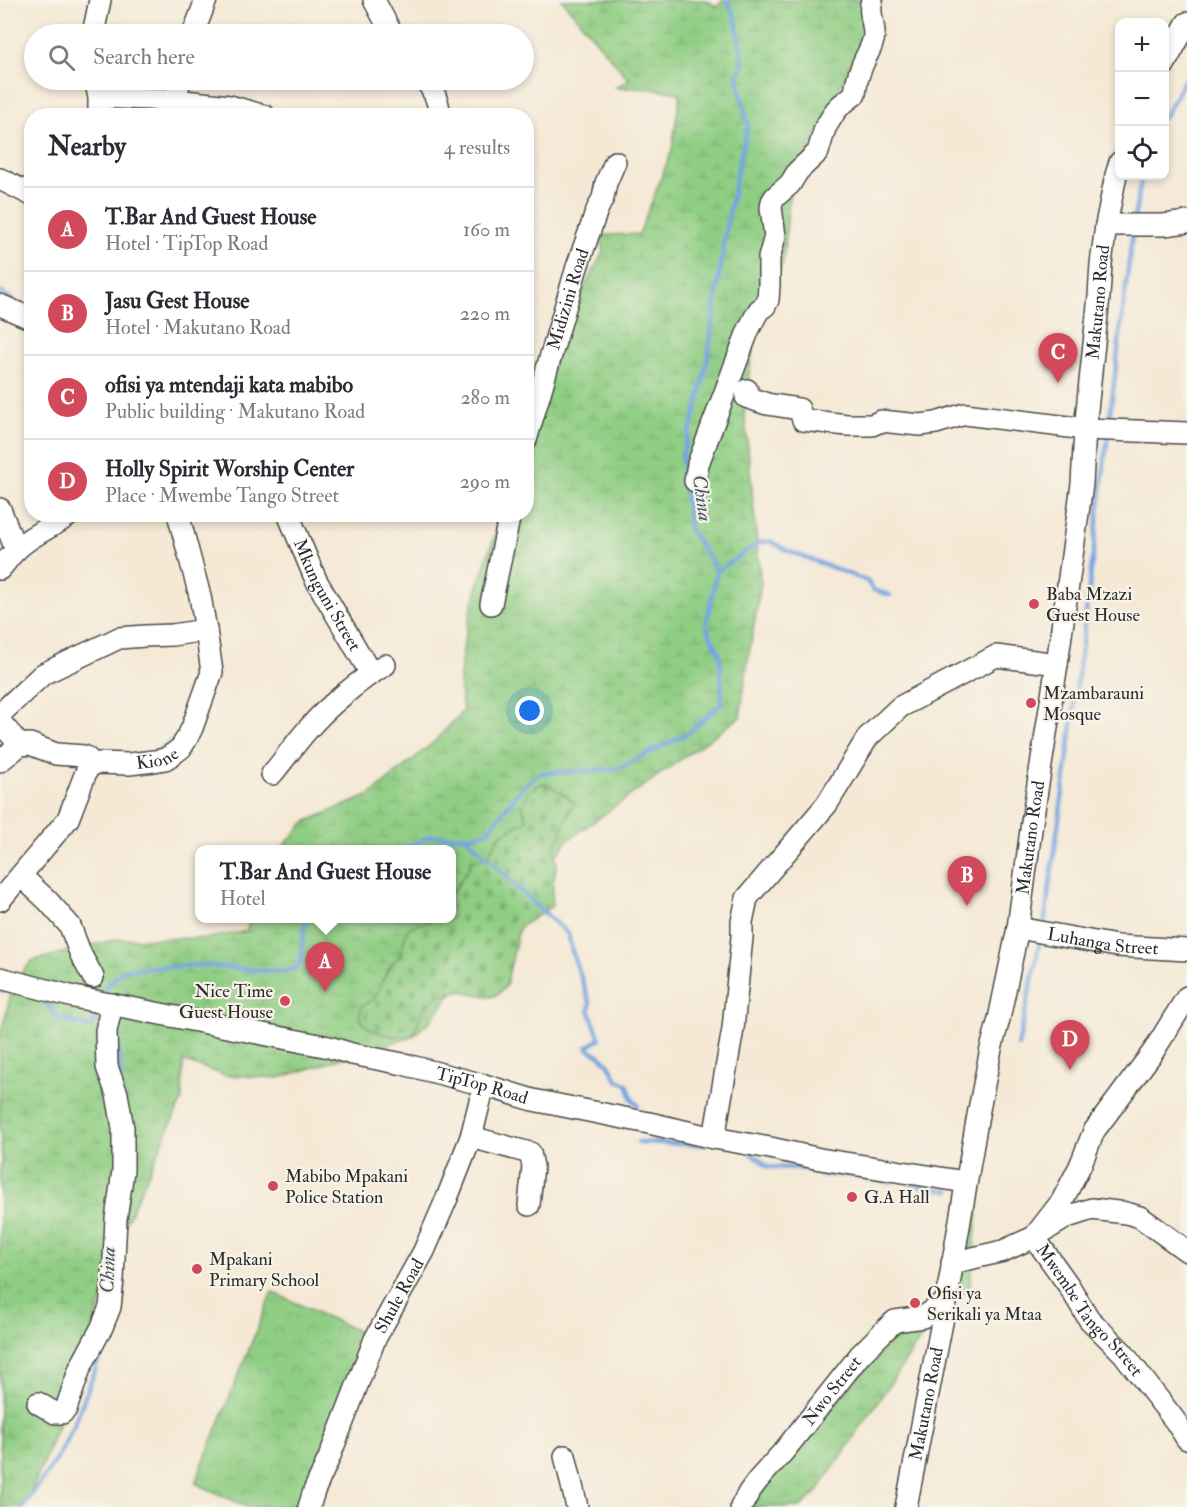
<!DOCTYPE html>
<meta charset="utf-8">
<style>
:root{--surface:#fff;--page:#f2f2f3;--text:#2b2b33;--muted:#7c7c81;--line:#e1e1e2;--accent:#d1495b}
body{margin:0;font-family:"IM FELL Double Pica",serif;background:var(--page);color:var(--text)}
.controls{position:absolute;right:18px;top:18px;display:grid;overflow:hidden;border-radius:12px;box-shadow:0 3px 9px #0003}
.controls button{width:54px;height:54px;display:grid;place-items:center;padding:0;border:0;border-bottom:2px solid var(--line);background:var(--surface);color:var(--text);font:30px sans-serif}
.you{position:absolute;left:530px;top:711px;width:21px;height:21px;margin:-15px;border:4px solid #fff;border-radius:50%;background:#1a73e8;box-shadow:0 0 0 9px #1a73e833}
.badge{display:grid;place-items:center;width:39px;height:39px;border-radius:50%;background:var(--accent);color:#fff;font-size:20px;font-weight:700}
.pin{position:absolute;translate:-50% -50px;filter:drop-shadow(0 2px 3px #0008)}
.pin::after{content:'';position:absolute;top:32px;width:21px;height:18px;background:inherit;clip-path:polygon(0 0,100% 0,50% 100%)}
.popup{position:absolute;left:195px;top:845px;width:261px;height:78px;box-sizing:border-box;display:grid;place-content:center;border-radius:12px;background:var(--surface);filter:drop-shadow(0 2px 4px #0005);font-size:20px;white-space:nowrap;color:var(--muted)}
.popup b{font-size:22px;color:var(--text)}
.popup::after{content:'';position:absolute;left:50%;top:100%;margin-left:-12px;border:12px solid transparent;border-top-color:var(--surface)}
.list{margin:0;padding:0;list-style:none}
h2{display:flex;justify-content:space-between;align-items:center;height:78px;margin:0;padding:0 24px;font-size:26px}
h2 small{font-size:20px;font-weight:400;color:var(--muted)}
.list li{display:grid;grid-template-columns:39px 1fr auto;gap:18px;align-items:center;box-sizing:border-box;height:84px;padding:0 24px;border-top:2px solid var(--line)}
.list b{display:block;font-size:22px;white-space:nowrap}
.list p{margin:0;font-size:20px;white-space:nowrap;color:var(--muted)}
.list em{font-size:20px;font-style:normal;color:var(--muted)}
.icon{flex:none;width:33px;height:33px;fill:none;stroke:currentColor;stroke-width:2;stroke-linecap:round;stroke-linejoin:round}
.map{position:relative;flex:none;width:1187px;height:1507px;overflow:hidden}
.search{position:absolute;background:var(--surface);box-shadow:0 3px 9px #0003;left:24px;top:24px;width:510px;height:66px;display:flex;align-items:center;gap:15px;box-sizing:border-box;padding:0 21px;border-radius:33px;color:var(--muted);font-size:22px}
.panel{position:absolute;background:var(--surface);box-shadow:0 3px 9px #0003;left:24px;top:108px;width:510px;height:414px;border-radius:24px}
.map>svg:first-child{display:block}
.wetland{fill:url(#wetland-marsh);stroke:#5e7c58;stroke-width:1.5}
.cemetery{fill:url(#cemetery-stones);stroke:#5e7c58;stroke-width:1.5}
.park{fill:url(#park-crowns);stroke:#5e7c58;stroke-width:1.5}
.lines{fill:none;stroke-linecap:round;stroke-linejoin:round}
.stream{stroke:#75a4df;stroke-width:4.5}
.minor-casing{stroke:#494844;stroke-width:24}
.minor{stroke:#fff;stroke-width:21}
.poi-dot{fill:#d1495b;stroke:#f7f3e8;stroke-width:2}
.labels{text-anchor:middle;stroke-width:4.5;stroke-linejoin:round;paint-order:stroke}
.street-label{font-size:18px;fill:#2b2b2b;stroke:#f7f3e8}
.poi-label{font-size:18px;fill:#2b2b2b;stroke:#f7f3e8;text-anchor:start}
.water-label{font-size:20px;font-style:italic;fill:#45556a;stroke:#f7f3e8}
</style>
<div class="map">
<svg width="1187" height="1507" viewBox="0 0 1187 1507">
<defs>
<pattern id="wetland-marsh" width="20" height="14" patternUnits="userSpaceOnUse" patternTransform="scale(1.5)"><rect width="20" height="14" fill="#90ce84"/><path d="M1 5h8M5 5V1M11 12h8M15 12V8" fill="none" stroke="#7cb172"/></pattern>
<pattern id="cemetery-stones" width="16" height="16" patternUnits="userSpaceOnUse" patternTransform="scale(1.5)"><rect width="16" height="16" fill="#90ce84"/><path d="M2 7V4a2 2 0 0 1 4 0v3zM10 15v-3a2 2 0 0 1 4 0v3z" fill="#7cb172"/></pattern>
<pattern id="park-crowns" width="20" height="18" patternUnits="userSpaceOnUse" patternTransform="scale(1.5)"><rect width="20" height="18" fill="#90ce84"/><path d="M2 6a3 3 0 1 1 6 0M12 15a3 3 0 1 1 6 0" fill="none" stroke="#7cb172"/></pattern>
</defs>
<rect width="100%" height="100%" fill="#f7f3e8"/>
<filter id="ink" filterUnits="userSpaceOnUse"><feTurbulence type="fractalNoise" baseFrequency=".0167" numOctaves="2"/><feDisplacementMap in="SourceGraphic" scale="12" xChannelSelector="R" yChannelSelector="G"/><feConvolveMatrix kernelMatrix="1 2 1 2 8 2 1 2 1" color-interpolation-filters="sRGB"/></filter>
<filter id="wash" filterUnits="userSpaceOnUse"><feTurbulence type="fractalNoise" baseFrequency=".008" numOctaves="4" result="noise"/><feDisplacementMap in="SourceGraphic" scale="24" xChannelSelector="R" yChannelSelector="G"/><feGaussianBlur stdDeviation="1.35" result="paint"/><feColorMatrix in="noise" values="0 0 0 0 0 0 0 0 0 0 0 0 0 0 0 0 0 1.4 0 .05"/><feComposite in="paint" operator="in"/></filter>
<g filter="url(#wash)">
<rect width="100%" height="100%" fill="#f5e9d5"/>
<path class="wetland" d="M562,0h144l11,7 6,-7h159l-92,190 -7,72 -27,68 -12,77 17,177 -13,76 -8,57 -172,123 -135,178 -21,19 -133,41 -55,-3 -41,-14 -1,39 -58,127 -43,142 -56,138h-25v-337l2,-10 -2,-34v-95l2,-2 12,-47 18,-21 84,-22 91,-1 40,-7 2,-12 202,-1v-68l-170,-1 24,-27 65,-27 64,-53 29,-31c-1,-10 -4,-21 -3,-32 2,-55 24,-113 42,-164l24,-1 1,-70 40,-123 36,-69 -1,-17 37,-1 33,-84 8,-57 -37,-5h-23l-4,-1 13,-7z
M990,1098l-20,189 -37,33 -116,172 -17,15h-52l97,-115 56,-62 41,-23z"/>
<path class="cemetery" d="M542,783l10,4 22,15 -21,48 4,13 -4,19 -1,24 -33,22 -13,58 -8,8 -7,3 -32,-6 -21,5 -15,14 -10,25c-17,4 -47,-1 -54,-19l3,-10 12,-7 15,-31 10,-12 9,-28 27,-9 16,-1v-23l19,-29v-5l18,-4 11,-21 28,-16 -5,-15 8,-14z"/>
<path class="park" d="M272,1292l103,47 -65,168h-63l-52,-24z"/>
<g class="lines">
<path class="stream" d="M403,30l3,4
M1164,118l23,-42
M1134,218l8,-42
M0,292l13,8
M1109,423l24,-194
M717,571l42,-28 11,-2 16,9 81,31 6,9 17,5
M157,752l20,-14
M465,836l61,60 42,38 4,17 18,53 -1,6 11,29 -13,8c4,6 7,4 12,8 10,7 13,15 18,25l10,4 5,15 6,6
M400,850l30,-14h35l12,-1 11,-4 37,-47 16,-11 76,-4 71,-36 34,-30 -2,-48 -14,-29 11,-55 -28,-43 -7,-73 15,-47 10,-46 18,-128 13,-67 10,-42 -11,-50 6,-10 -7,-46 -9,-19
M1044,926l24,-170 40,-321
M0,990l15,2
M38,996l21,22 31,9 10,-17
M103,997l1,-8 19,-19 4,-1 74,-4 66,6h20l11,-4 3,-6 3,-35 6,-8
M116,1025c2,17 2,34 5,51
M1018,1046l23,-109
M638,1142l67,3
M751,1154l7,4 10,9 29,1 11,1 13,6h28l43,7
M912,1185l38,6
M120,1305l3,-7v-14
M23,1507l33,-47 18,-35 32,-84"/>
</g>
</g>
<g filter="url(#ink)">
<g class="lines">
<g class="minor-casing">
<g id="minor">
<path d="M374,0l18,34"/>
<path d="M93,34l7,-34"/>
<path d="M193,34l13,-34"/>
<path d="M1164,65l23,-42"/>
<path d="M95,80l4,17v19"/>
<path d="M425,80c8,9 15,23 14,36"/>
<path d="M99,97l76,3 55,6 35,10"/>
<path d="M175,100l5,-20"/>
<path d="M0,179l32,16"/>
<path d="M1106,225h58l23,-3"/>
<path d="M0,305l32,14"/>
<path d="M747,390l-1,7 21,7 32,5 4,11 44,5h25l9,-4 39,4 16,-2 29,-9 120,15 102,4"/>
<path id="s1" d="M526,440l51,-173 20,-57 6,-12 3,-15 9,-21"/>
<path d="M695,481l3,-17 50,-133 7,-14 4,-7 6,-4 3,-6 1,-15v-27l6,-22 -4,-28 1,-6 3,-5 15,-13 8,-13 20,-19 7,-24 11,-18 5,-5 14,-11c1,-10 3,-19 7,-28 4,-11 12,-21 12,-32 0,-12 -6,-22 -2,-34"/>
<path d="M0,509l16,41"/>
<path id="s2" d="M288,514l28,66 55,94"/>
<path d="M0,569c5,-6 10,-13 15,-18 15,-16 38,-24 56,-37"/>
<path d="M491,604l19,-90"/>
<path d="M0,714l43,-40 76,-36 26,-2 27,-1 34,-5"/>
<path d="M0,722l20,23"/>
<path d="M0,761l20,-16 10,-1 26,10 28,2 4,3 4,6"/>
<path d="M272,774c13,-15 24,-32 38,-47 18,-21 51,-48 75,-62"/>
<path d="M21,876l27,25 22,25 11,29 12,22"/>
<path id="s3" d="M0,900l68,-81 20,-52 4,-2 7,-2 30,1 25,-3 11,-2 8,-5 8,-6 6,-10 5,-10 14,-39 6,-17 -6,-42 -6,-34 -22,-82"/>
<path id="s4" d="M1018,928l99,18 70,4"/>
<path id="s5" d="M0,978l74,19 255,50 23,7 51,10 81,21 49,15 116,23 65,15 56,10 50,11 146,23"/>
<path id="s6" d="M1187,997l-34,55 -59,79 -14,35 -18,35 -28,36 35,49 20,33 34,34 53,69 11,17"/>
<path d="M471,1137l59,16 3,13 -4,39"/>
<path d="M714,1138l19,-109 9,-92v-15l5,-24 80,-94 41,-67 32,-30 96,-51 61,8"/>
<path d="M952,1263l51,-12 31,-14 33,-20 25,-8 34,4 14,4 47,34"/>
<path d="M38,1403l17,10h7l4,-4 14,-41 22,-41 8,-20 3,-28 3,-60 7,-48v-43l-6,-34 -10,-27 -1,-36 6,-27"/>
<path d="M565,1456l12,51"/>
<path id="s7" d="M309,1507l5,-16 15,-33 46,-119 49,-88 23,-53 24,-61 13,-52"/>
<path id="s8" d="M741,1507l8,-15 9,-12 26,-29 76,-96 25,-25 10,-9 28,-4 23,-15"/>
<path id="s9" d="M906,1507l40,-205 32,-187 13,-66 8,-30 19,-91 14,-106 25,-158 25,-180 3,-55 14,-133 2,-32 5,-39 10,-50 4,-13"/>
</g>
</g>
<use href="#minor" class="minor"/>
</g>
</g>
<g class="poi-dot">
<circle cx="1034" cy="604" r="6"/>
<circle cx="1031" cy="703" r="6"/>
<circle cx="285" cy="1001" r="6"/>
<circle cx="273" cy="1186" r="6"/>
<circle cx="852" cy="1197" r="6"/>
<circle cx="197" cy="1269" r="6"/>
<circle cx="915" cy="1303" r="6"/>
</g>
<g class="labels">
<g class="street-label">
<text dy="6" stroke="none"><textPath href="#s1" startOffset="147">Midizini Road</textPath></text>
<text dy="6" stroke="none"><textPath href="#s9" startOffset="1221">Makutano Road</textPath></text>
<text dy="6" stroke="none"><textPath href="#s2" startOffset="90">Mkunguni Street</textPath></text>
<text dy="6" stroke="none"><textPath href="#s3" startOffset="232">Kione</textPath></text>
<text dy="6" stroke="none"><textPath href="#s9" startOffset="681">Makutano Road</textPath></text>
<text dy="6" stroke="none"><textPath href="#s4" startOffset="86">Luhanga Street</textPath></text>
<text dy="6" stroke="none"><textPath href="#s5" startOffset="494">TipTop Road</textPath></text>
<text dy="6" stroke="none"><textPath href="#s7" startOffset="230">Shule Road</textPath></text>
<text dy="6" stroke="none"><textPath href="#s6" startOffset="378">Mwembe Tango Street</textPath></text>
<text dy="6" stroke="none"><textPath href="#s8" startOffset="148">Nwo Street</textPath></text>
<text dy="6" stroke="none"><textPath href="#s9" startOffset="105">Makutano Road</textPath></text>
</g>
<g class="poi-label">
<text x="1046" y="600">Baba Mzazi<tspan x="1046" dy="21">Guest House</tspan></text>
<text x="1043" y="699">Mzambarauni<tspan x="1043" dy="21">Mosque</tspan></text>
<text x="273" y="997" text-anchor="end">Nice Time<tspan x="273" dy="21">Guest House</tspan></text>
<text x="285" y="1182">Mabibo Mpakani<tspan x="285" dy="21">Police Station</tspan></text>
<text x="864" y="1203">G.A Hall</text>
<text x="209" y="1265">Mpakani<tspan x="209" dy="21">Primary School</tspan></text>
<text x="927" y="1299">Ofisi ya<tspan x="927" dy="21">Serikali ya Mtaa</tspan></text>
</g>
<g class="water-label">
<text transform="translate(703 498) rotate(82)" y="7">China</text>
<text transform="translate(107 1270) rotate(-88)" y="7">China</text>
</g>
</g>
</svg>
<div class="controls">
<button>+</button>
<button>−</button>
<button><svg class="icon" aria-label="locate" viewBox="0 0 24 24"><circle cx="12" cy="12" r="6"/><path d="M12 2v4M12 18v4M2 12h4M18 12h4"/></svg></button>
</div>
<div class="you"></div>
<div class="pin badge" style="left:325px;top:992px">A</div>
<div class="popup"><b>T.Bar And Guest House</b>Hotel</div>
<div class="pin badge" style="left:967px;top:906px">B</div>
<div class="pin badge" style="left:1058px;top:383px">C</div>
<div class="pin badge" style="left:1070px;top:1070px">D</div>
<div class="search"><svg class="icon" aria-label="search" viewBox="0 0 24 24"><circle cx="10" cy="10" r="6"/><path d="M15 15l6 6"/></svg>Search here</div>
<section class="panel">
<h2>Nearby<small>4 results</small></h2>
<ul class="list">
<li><span class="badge">A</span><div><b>T.Bar And Guest House</b><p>Hotel · TipTop Road</p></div><em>160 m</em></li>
<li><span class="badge">B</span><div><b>Jasu Gest House</b><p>Hotel · Makutano Road</p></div><em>220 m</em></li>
<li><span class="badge">C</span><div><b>ofisi ya mtendaji kata mabibo</b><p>Public building · Makutano Road</p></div><em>280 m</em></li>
<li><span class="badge">D</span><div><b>Holly Spirit Worship Center</b><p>Place · Mwembe Tango Street</p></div><em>290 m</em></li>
</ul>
</section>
</div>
